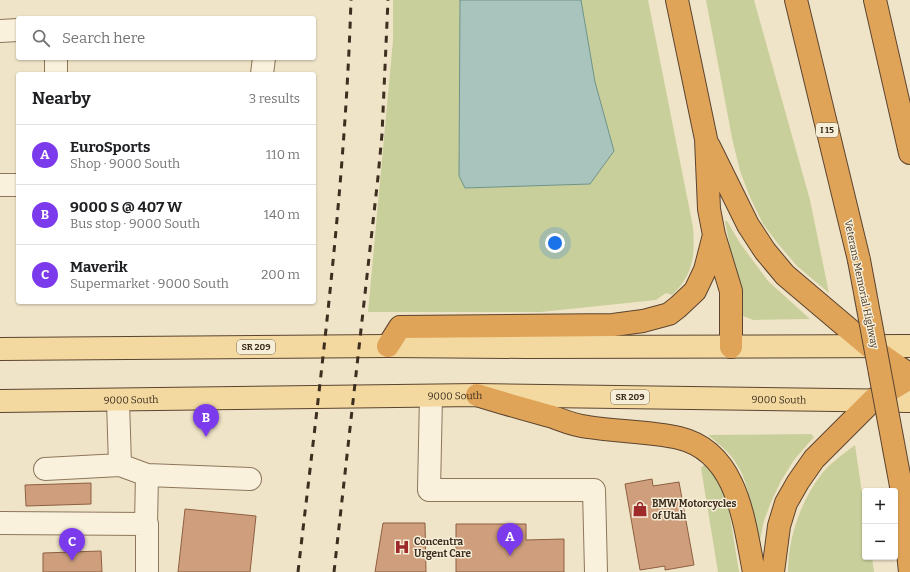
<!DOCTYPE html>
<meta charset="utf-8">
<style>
:root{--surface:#fff;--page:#f2f2f2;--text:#202124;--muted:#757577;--line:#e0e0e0;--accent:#7c3aed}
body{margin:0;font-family:Bitter,serif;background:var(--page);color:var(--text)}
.controls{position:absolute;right:12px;bottom:12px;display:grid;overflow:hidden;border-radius:4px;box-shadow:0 1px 3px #0004}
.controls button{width:36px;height:36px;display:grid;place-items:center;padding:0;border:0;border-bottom:1px solid var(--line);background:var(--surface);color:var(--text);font:20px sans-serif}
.you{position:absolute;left:555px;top:243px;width:14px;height:14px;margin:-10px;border:3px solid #fff;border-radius:50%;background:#1a73e8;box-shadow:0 0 0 6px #1a73e833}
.badge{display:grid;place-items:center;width:26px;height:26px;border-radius:50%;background:var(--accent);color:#fff;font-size:13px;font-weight:700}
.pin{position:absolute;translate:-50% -33px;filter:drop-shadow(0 1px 2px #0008)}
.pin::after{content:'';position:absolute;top:21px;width:14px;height:12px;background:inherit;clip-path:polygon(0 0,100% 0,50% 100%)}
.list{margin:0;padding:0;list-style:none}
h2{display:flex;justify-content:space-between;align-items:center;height:52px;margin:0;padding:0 16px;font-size:17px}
h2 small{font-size:13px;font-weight:400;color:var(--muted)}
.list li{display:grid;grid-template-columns:26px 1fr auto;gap:12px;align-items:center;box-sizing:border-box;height:60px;padding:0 16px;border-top:1px solid var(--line)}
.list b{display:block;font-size:15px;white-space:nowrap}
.list p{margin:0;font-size:13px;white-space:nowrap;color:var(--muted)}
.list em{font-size:13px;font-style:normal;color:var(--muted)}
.icon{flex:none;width:22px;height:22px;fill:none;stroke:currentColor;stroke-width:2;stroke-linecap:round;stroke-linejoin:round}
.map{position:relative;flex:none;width:910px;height:572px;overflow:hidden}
.search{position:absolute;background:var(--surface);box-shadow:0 1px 3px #0004;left:16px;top:16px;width:300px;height:44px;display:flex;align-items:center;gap:10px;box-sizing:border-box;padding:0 14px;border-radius:4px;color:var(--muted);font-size:15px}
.panel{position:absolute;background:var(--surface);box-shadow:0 1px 3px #0004;left:16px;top:72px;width:300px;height:232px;border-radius:4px}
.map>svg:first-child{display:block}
.green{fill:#c9cf9b}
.water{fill:#a9c4bc;stroke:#6f938a}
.building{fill:#cf9f7d;stroke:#8d5f41}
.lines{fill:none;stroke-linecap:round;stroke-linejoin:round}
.minor-casing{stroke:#8d765c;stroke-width:24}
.major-casing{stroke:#5b4430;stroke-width:24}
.highway-casing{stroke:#5b4430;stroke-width:24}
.minor{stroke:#faf1dc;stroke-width:22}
.major{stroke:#f3d9a0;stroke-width:22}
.highway{stroke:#e0a458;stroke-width:22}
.rail{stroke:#3d2e20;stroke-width:3;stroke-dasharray:7 7;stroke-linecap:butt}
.highway-bridge-casing{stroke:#5b4430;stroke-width:24;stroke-linecap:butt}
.highway-bridge{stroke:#e0a458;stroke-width:22}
.labels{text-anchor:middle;stroke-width:3;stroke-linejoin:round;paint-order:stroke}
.shield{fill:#f7eed8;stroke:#756857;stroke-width:1}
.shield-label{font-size:9px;font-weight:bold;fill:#3d2e20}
.street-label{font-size:10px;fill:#3d2e20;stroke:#f7eed8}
.poi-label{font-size:10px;font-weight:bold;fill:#3d2e20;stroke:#f7eed8;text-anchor:start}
</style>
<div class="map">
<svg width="910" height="572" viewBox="0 0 910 572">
<rect width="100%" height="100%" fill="#f0e4c8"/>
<path class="green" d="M393,0h255l45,227c2,28 1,47 -21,68l-6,-2 -10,7 -115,12h-173l25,-272z
M706,0h48l56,200 19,93 -32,-27 -18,-21 -16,-21 -13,-27 -10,-26 -8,-33z
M725,221h2l13,22 28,38 42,38 -57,1 -10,-4z
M811,434l3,3 -20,23 -13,21 -10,21 -7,19 -4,19 -2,3c-7,-26 -6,-56 -22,-80 -7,-11 -17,-19 -28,-28z
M855,445l10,68v44h7l2,15h-86c0,-33 12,-69 32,-96 9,-12 23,-22 35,-31z
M705,464l13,14 10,26 11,68h-21l-17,-104z"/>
<path class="water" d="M460,0h121l14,82 19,69 -24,33 -125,4 -6,-12z"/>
<path class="building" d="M652,479l1,7 26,-4 15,83 -29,5v-4l-25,4 -15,-86z
M91,483v21l-65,2 -1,-21z
M185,509l71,7 -6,56h-72z
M383,523h42l1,49h-51z
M456,524h70v16l38,-1v33h-108z
M101,551l1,21h-59v-19z"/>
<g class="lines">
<g class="minor-casing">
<path id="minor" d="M0,31l18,-1
M56,58v16
M262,74l2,-16
M0,185h18
M431,396l-2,94h165l2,82
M118,401l2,64 27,10
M45,469l75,-4
M0,523l147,1v48
M146,524l1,-49 103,4"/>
</g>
<g class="major-casing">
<g id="major">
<path d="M0,349l388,-3 138,1 384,-1"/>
<path id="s1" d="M0,401l477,-6 433,6"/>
</g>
</g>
<g class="highway-casing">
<path id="highway" d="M677,0l29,139 3,70 5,26 17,56v56
M796,0l63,260
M875,0l35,153
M709,146l39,79 17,26 20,24 85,72 40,28
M388,346l12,-19 213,-2 30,-4 26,-7 9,-7 17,-16 10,-21 9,-35
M477,395c25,8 51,15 76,22 11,4 23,9 35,10 30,5 61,4 91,11 59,14 65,84 75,134
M901,486l9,86
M773,572l6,-46 7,-23 12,-21 16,-23 59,-59 37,-22"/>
</g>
<use href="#minor" class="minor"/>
<use href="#major" class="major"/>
<use href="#highway" class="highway"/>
<path class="rail" d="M298,572c22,-190 47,-381 53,-572
M334,572l44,-395 4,-43 6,-134"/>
<g class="highway-bridge-casing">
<path id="highway-bridge" d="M859,260l42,226"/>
</g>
<use href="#highway-bridge" class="highway-bridge"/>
</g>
<defs>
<g id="shop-bare" transform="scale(1.2)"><path d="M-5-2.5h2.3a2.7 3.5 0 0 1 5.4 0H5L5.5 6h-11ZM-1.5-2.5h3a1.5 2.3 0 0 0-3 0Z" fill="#9e2a2b" stroke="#f7eed8" stroke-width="2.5" paint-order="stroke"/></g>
<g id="hospital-bare" transform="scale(1.2)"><path d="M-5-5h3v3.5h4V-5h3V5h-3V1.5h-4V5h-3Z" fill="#9e2a2b" stroke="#f7eed8" stroke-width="2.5" paint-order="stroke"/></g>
</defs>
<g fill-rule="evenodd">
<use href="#shop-bare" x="640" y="509"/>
<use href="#hospital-bare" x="402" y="547"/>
</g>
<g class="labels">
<g class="shield">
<rect x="816" y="123" width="22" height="14" rx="3"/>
<rect x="237" y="340" width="38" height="14" rx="3"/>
<rect x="611" y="390" width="38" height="14" rx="3"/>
</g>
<g class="shield-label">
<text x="827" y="133">I 15</text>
<text x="256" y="350">SR 209</text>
<text x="630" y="400">SR 209</text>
</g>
<g class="street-label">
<text transform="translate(862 284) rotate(78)" y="4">Veterans Memorial Highway</text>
<text dy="4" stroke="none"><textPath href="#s1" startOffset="455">9000 South</textPath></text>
<text dy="4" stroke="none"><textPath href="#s1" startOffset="779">9000 South</textPath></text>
<text dy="4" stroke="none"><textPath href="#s1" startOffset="131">9000 South</textPath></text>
</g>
<g class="poi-label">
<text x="652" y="507">BMW Motorcycles<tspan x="652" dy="12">of Utah</tspan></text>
<text x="414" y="545">Concentra<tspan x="414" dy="12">Urgent Care</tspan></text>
</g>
</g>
</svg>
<div class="controls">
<button>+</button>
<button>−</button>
</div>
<div class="you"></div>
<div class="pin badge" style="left:510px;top:556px">A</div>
<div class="pin badge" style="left:206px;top:437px">B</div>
<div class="pin badge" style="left:72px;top:561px">C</div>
<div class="search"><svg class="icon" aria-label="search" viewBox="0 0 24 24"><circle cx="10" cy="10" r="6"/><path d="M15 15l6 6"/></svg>Search here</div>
<section class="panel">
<h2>Nearby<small>3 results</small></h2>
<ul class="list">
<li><span class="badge">A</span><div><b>EuroSports</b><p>Shop · 9000 South</p></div><em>110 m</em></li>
<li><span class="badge">B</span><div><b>9000 S @ 407 W</b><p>Bus stop · 9000 South</p></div><em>140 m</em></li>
<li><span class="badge">C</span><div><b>Maverik</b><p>Supermarket · 9000 South</p></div><em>200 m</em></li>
</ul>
</section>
</div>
